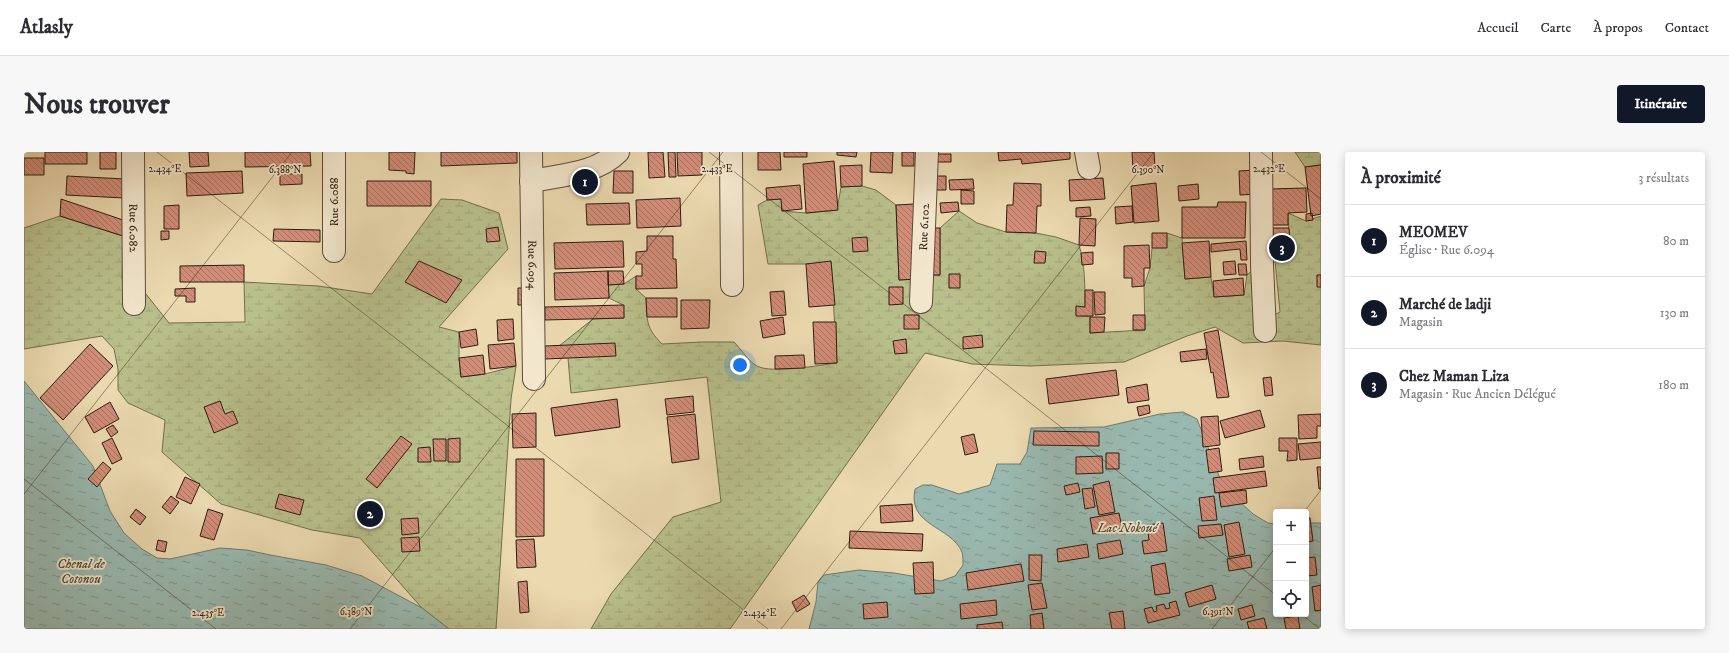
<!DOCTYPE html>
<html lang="fr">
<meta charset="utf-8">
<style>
:root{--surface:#fff;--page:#f7f7f7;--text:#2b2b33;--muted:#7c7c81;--line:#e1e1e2;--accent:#111827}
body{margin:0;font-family:"IM FELL DW Pica",serif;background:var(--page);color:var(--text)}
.controls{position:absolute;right:12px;bottom:12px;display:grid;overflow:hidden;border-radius:4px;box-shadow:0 2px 10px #0003}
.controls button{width:36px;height:36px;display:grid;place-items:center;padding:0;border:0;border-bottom:1px solid var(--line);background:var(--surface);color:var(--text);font:20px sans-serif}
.you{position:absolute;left:716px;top:213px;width:14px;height:14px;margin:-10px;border:3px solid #fff;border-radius:50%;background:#1a73e8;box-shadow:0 0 0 6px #1a73e833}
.badge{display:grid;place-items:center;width:26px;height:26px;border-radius:50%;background:var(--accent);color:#fff;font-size:13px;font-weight:700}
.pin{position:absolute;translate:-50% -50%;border:2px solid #fff;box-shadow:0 1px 4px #0006}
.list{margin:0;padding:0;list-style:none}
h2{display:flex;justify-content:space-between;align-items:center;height:52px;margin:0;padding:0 16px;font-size:17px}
h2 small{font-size:13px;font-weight:400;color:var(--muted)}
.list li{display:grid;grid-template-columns:26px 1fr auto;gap:12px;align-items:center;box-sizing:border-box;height:72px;padding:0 16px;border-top:1px solid var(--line)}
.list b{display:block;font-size:15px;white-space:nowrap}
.list p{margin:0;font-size:13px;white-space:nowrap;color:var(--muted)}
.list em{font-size:13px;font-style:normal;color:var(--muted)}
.icon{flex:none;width:22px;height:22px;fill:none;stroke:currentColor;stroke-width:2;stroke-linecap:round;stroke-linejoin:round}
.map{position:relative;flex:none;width:1297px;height:477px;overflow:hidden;border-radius:4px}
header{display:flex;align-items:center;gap:24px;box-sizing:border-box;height:56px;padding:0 20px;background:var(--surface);border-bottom:1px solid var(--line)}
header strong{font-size:19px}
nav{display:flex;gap:22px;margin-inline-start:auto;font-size:14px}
.intro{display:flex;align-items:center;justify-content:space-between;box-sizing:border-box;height:96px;padding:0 24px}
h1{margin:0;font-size:28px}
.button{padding:10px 18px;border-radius:4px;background:var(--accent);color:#fff;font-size:14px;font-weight:700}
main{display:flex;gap:24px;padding:0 24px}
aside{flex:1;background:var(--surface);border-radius:4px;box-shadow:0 2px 10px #0003}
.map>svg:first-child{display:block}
.wetland{fill:url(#wetland-marsh);stroke:#736e4c}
.water{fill:url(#water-ripples);stroke:#6e7b6f}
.building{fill:url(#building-back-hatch);stroke:#2e1d0d}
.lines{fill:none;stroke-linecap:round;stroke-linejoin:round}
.minor-casing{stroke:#5d4c36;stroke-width:24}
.minor{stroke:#f2e6cc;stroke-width:22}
.ticks{fill:none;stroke:#2e1d0d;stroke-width:1;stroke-opacity:0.45}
.labels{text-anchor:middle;stroke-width:3.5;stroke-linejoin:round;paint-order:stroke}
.street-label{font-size:12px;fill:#2e1d0d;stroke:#f2e6cc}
.water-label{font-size:13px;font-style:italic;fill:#4e4c3e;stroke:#f2e6cc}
.ticks-label{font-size:10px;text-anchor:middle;fill:#2e1d0d;stroke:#f2e6cc;stroke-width:3.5;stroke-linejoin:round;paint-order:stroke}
</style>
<header>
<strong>Atlasly</strong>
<nav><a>Accueil</a><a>Carte</a><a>À propos</a><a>Contact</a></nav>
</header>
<div class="intro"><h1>Nous trouver</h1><a class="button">Itinéraire</a></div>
<main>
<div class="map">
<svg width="1297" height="477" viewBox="0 0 1297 477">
<defs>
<pattern id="wetland-marsh" width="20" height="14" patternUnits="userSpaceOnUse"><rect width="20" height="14" fill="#b8bf8b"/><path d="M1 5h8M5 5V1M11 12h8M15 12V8" fill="none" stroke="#9ea477"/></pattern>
<pattern id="water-ripples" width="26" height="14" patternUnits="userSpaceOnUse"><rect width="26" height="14" fill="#99b9b0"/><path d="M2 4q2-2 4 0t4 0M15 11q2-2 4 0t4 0" fill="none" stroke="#7d968e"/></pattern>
<pattern id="building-back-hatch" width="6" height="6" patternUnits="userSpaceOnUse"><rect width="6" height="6" fill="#d28d79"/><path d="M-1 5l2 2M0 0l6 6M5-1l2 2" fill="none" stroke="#ab7362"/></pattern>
</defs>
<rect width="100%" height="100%" fill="#ebd9b0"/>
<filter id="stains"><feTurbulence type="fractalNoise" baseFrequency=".005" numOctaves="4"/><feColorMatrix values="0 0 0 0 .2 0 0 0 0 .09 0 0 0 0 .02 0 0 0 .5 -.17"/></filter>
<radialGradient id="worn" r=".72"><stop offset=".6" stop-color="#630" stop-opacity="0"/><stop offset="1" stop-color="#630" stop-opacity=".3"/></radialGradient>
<path class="wetland" d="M1271,0h26v13l-16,2z
M838,34l14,4 20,15 3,75 19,-1 9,-4h13v-47l19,-17 18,12 29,9 30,1 20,4 23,8c6,19 6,42 6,62h-9v8l14,2v16l55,-3 -1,-44 6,-18 2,-20 15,-15 15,5 3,41 26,-2 3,20 30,-2 3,-20 13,-12 1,59 19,-10 -6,-62 15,-8 -1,-29 18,8 15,-5v129l-38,-4 -40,2 -28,-16 -28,9 -63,26 -93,4 -59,-2 -47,-11 -195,276h-139l20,-35 62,-77 48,-15 -14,-125 -136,16 -3,-35 -9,-12 34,-27 31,-1 -1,-13 -14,-7 -1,-13 16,-1 12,-8v13l10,9c1,23 0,30 16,46l40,-2h32c6,6 16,21 23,24 14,8 64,-1 80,-3l-6,-101 -25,2h-38l-10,-59 9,-5 14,-1 1,12 24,2 31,-3 4,-23z
M417,47l21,1 37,13 9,36 -69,78 20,5v26l2,19 24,-3 31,-8 -5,33 -15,230h-47l-27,-21 -62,-70 -48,-8 -91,-26 -59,-52 3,-32 -37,-17 -10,-13v-21l-4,-20 -12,-13 -78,13v-121l36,-12 63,20 -1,43h12l35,44 76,-1 -1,-40 74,4 54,8z"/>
<path class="water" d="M0,229l69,85 17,45 14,22 18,16 15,9 13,1 50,-11 27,2 23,5 56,10 36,11 60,32 27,21h-425z
M1159,260l14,7 26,67 30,28 15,9 8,1v90h30v-91h15v106h-512l7,-27 2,-20 6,-7 35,-5 35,3 47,8 14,-5 8,-11c0,-4 0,-9 -1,-13 -11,-26 -55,-26 -47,-63l8,-4h9l27,9 31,-9 7,-21h23l7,-12 4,-24 73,-1 56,-13z"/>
<path class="building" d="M21,0h42v12h-42z
M76,0h16v17h-16z
M165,0h19l1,14 -19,1z
M221,0h65l1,14 -66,1z
M365,0h26l-1,22 -8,-1v-2l-17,-1z
M417,0h76v11l-76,3z
M624,0h15l2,25 -16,1z
M644,0h7l1,25h-7z
M653,0h25v23l-24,1z
M734,0h22l1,18h-23z
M760,0h23v5h-23z
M813,0h20l-1,5 -19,-2z
M847,0h22l-1,21 -22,-1z
M878,0h12v14h-12z
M974,0h72v7l-48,5 -1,-5 -22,2z
M1108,0h22l1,15 -22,2z
M909,2h18v8h-18z
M0,6h20v17h-20z
M810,9l4,49 -32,3 -3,-49z
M838,13v21l-21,1 -1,-21z
M1297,13v49l-10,2 -6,-49z
M1231,18l2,24 -17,1 -1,-24z
M218,19l1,22 -56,3 -1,-23z
M590,19h19v22h-20z
M256,22h22v10l-22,1z
M43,24l58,3 -1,19 -58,-3z
M908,24h14v14h-14z
M1079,26l2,21 -35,2 -1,-21z
M949,27l1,10 -24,1 -1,-10z
M343,29h64v25h-64z
M990,31l27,1v22h-4l-1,27 -30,-1 1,-27h6z
M1132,31l3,38 -25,2 -3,-37z
M1174,32l1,15 -20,2 -1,-15z
M776,33l2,24 -20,2 -1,-12 -14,1 -1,-12z
M1282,36l1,24 -19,1v12h-18v-36z
M937,38l13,1v13h-13z
M656,46l1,28 -44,2 -1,-28z
M37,47l62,21v16l-63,-20z
M934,50l1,9 -18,2 -1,-10z
M1194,50h28l-1,36h-63v-31h35z
M605,51l1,21 -43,1 -1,-21z
M890,52l4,75 -19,1 -3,-75z
M155,53v24h-15v-23z
M1108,54l1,16 -17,2 -1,-17z
M1066,55l1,9 -15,1v-9z
M1288,61l1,7 -7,1v-7z
M1056,66l16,1 -1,27 -16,-1z
M474,75l2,14 -13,1 -1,-13z
M903,76h13v47h-13z
M1249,76h16l1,14 -17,1z
M250,77l46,1v12l-47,-1z
M137,79h8v8l-8,1z
M1128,81h15v15h-15z
M623,84h26v23h3l1,29 -41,1v-13h6v-12h-6v-12l11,-1z
M843,85l1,14 -15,1 -1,-14z
M599,89l1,26 -69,2 -1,-26z
M1185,89l2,36 -26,2 -3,-36z
M1222,89l1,19h-6l-1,-11 -29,3v-8z
M1125,93l1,23h-6v18l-12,1v-9h-8v-32z
M1250,93h10v5h-10z
M1011,99l11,1 -1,11h-11z
M1069,100v12l-11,1 -1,-12z
M395,109l43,19 -16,23 -41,-21z
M807,109l4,44 -26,2 -3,-43z
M1211,109l1,13 -12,1 -1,-13z
M1214,112h8l1,11h-8z
M220,113v17h-64v-16z
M584,119l1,27 -54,2 -1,-27z
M584,119h15l1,13 -16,1z
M925,122h11v14h-11z
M1293,123h4v12h-4z
M1219,126l1,17 -30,2 -1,-16z
M865,135h14v17l-14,1z
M171,136v14h-9v-6h-11v-7z
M494,136h11v17h-11z
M1061,138h8v26h-17v-10l9,1z
M760,139l2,24 -14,1 -2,-24z
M1070,140h11v22l-10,1z
M622,146h31v19h-30z
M657,148h29l-1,28 -28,1z
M600,153v13l-79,2v-13z
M880,163h15v14h-15z
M1109,163h12v15h-12z
M759,165l2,17 -22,4 -3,-17z
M1066,165h15l-1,15 -14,1z
M489,167l1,20 -16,2 -1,-21z
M789,170h23l1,41 -22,1z
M452,177l2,16 -17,3 -2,-16z
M1194,178l11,67 -12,1 -4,-26 -2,1 -7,-40z
M958,183l1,12 -20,2v-12z
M882,187l1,14 -12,1 -2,-13z
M490,191l2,23 -26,3 -2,-24z
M591,191l1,13 -71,3v-13z
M66,192l23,22 -50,54 -23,-22z
M1182,197l1,10 -26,3 -1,-10z
M459,203l2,19 -24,3 -2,-19z
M780,203l1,13 -30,1v-13z
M1092,218l3,25 -70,9 -3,-25z
M1247,225l2,18 -8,1 -2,-18z
M1123,232l2,16 -21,3 -2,-15z
M669,244l1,16 -27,3 -2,-16z
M593,247l3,28 -65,9 -4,-28z
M196,249l5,13 8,-3 5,12 -24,10 -10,-26z
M86,250l9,17 -25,14 -9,-16z
M1125,253l1,8 -11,3 -2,-9z
M1236,258l5,17 -40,11 -5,-17z
M512,261v34l-23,1 -1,-34z
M671,262l4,45 -27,4 -5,-46z
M1297,262v12h-4v12l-18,1 -1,-24z
M1194,264l2,29 -17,2 -2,-30z
M89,273l5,7 -7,5 -5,-8z
M1010,279l65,1v14l-66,-1z
M950,282l4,18 -13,3 -4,-18z
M377,284l11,8 -35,44 -11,-9z
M88,286l10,21 -10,5 -10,-21z
M436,286v24h-12v-23z
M1255,286h18v22l-10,1 1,-10h-9z
M409,287h13v22h-12z
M1297,290v16l-21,2 -2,-16z
M406,295l1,15h-13v-14z
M1195,296l3,23 -13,2 -3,-23z
M1082,301h13v16h-13z
M1078,304l1,17 -27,1v-17z
M1239,304l1,11 -24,3 -1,-11z
M492,307h28v77l-28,1z
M79,310l8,7 -14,18 -9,-8z
M1293,315h4v22h-2z
M1241,319l2,15 -52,7 -2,-15z
M161,325l15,7 -9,20 -15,-7z
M1085,329l6,31 -16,3 -6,-30z
M1054,331l2,9 -14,3 -2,-9z
M1068,336l3,19 -10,2 -3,-20z
M1222,338l1,13 -26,4 -2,-14z
M255,342l25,6 -4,15 -25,-7z
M147,344l8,6 -9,12 -8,-7z
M1190,344l3,24 -15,1 -3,-23z
M888,352l1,17 -32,2 -1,-17z
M112,357l10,8 -6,8 -10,-8z
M184,357l15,5 -9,26 -14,-4z
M1095,361l3,15 -29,6 -3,-16z
M394,366l1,15 -17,2 -1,-16z
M1282,366h4l3,23 -7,1z
M1215,370l6,32 -16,3 -5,-32z
M1139,371l4,28 -23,3 -2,-13 7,-1 -2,-15z
M1197,372l2,11 -24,3 -1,-12z
M826,379l73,3 -1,17 -73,-3z
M395,385l1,14 -18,1 -1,-14z
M510,387l2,28 -19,1 -1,-28z
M134,388l9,2 -2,10 -9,-2z
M1096,388l3,14 -24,5 -2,-15z
M1063,392l2,13 -31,5 -1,-13z
M1005,403h13l-1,26 -12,-1z
M1226,403l2,12 -23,4 -2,-12z
M1291,405l2,18 -11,1v-18z
M909,410l1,31 -19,1 -2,-31z
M1141,411l5,30 -15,2 -4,-29z
M997,412l3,17 -56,9 -2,-17z
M503,429l2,31 -9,1 -2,-31z
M1018,431l5,25 -15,2 -4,-25z
M1188,433l4,14 -27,8 -4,-14z
M1297,433v25l-6,1 -3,-24z
M780,443l6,9 -13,8 -5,-10z
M972,448l1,15 -36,4 -1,-15z
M1152,449l4,14 -32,8 -4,-14 8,-2 2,5 3,-1 -1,-5 8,-2 2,5 4,-1 -1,-5z
M863,450l1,15 -24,2 -1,-15z
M1228,453l3,11 -14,4 -3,-11z
M1099,459l2,18h-13l-3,-16z
M1018,461l2,16h-13l-1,-14z
M1274,464l2,13h-14l-2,-11z
M1240,466l3,11h-18l-2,-7z
M978,470l1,7h-26v-4z"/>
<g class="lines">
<g class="minor-casing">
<g id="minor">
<path id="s1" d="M109,0l1,152"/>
<path d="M310,0v99"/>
<path id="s2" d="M507,0l3,227"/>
<path d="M707,0l1,133"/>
<path d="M1062,0l3,16"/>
<path d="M1237,0l1,113 3,66"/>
<path d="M507,29c30,-6 65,-7 87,-29"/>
<path id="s3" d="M897,150l6,-150"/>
</g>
</g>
<use href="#minor" class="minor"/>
</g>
<path class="ticks" d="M133,0l611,477M685,0l567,443M1237,0l60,47M0,327l192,150M0,342l268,-342M1280,360l17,-22M1277,462l19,15M326,477l373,-477M757,477l373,-477M1188,477l64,-82"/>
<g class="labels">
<g class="street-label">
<text transform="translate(310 50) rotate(-90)" y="4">Rue 6.088</text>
<text dy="4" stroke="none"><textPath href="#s3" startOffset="75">Rue 6.102</textPath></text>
<text dy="4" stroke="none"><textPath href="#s1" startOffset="76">Rue 6.082</textPath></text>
<text dy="4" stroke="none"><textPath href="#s2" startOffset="113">Rue 6.094</textPath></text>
</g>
<g class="water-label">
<text x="1103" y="380">Lac Nokoué</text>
<text x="57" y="416">Chenal de<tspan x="57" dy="15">Cotonou</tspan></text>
</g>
</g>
<g class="ticks-label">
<text x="141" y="20">2.434°E</text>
<text x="693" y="20">2.433°E</text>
<text x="1245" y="20">2.432°E</text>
<text x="261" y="21">6.388°N</text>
<text x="1124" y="21">6.390°N</text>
<text x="332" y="463">6.389°N</text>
<text x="1194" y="463">6.391°N</text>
<text x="184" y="464">2.435°E</text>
<text x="736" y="464">2.434°E</text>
</g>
<rect width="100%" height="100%" filter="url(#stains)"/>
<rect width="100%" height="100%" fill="url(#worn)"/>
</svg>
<div class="controls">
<button>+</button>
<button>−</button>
<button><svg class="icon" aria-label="locate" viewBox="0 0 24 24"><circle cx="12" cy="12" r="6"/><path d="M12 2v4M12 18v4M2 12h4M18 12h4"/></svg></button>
</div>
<div class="you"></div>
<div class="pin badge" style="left:561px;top:30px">1</div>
<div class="pin badge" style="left:346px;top:362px">2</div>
<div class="pin badge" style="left:1258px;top:96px">3</div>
</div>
<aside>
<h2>À proximité<small>3 résultats</small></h2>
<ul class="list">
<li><span class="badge">1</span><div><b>MEOMEV</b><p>Église · Rue 6.094</p></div><em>80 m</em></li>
<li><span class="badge">2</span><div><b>Marché de ladji</b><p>Magasin</p></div><em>130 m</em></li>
<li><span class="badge">3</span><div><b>Chez Maman Liza</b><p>Magasin · Rue Ancien Délégué</p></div><em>180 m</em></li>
</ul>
</aside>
</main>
